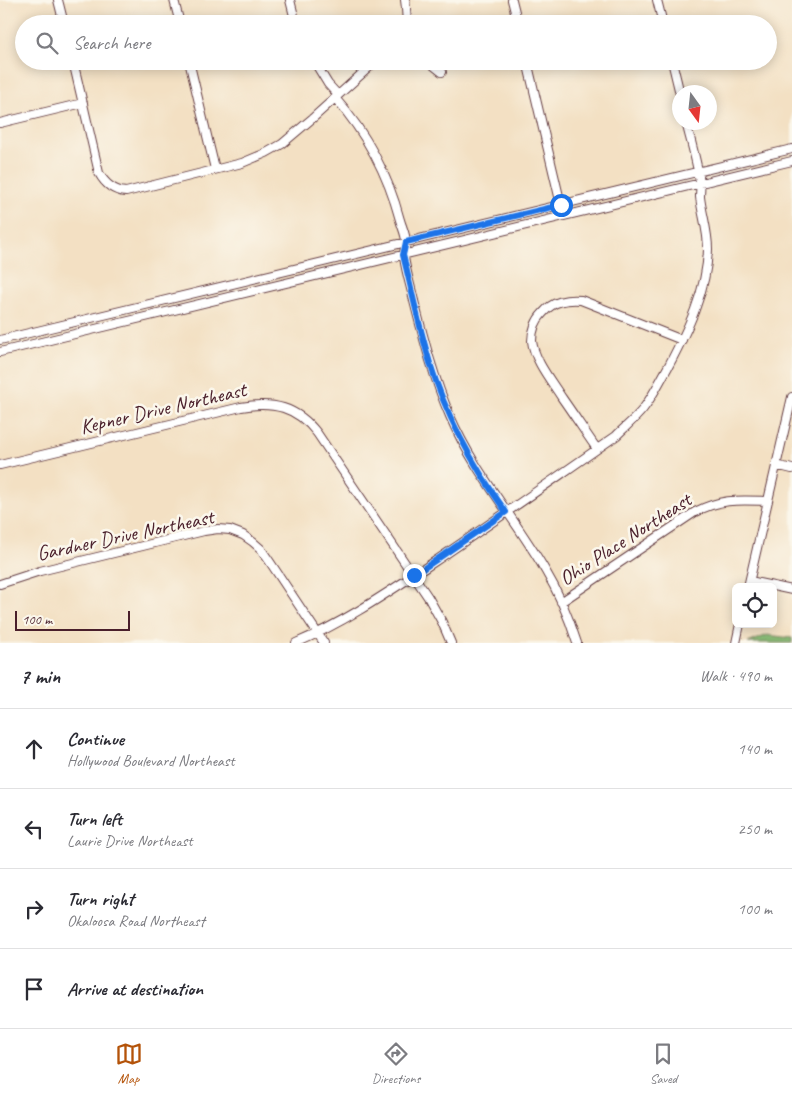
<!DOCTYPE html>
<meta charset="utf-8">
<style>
:root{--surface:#fff;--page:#f2f2f3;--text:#2b2b33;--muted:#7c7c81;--line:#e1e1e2;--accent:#b45309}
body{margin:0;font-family:Caveat,sans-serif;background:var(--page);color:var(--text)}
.controls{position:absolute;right:15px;bottom:15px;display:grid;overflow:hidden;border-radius:8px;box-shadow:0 2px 12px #0003}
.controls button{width:45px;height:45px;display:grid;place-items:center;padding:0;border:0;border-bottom:1px solid var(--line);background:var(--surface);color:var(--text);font:25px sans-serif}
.compass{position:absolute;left:672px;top:85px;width:45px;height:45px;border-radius:50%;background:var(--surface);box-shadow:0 2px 12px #0003;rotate:165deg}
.scale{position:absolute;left:15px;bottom:12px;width:115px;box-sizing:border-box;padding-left:5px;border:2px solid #4a1f2b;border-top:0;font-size:14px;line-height:18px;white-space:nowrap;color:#4a1f2b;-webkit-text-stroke:4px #fbf7ec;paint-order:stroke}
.stop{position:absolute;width:15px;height:15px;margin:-11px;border:4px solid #1a73e8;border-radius:50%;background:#fff}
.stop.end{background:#1a73e8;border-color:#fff;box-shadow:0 1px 5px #0008}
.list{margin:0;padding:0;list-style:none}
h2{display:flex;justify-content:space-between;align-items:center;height:65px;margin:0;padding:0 20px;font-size:21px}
h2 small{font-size:16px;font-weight:400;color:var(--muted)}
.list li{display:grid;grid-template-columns:32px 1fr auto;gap:15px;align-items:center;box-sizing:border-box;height:80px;padding:0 20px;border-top:1px solid var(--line)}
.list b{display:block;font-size:19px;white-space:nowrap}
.list p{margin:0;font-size:16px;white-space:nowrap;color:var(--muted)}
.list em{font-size:16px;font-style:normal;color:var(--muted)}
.icon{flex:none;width:28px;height:28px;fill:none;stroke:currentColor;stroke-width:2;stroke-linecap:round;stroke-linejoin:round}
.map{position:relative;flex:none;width:792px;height:643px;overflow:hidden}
.search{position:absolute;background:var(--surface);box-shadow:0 2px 12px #0003;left:15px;right:15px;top:15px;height:55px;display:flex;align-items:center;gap:12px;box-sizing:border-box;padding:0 18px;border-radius:28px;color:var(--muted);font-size:19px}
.sheet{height:385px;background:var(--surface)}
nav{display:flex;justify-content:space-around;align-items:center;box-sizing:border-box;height:70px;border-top:1px solid var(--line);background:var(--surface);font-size:14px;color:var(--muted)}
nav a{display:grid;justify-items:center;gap:2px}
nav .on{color:var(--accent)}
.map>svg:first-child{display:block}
.forest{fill:#86b873;stroke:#686c4f}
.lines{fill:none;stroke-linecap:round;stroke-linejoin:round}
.minor-casing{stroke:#633c42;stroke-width:10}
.minor{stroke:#fff;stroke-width:8}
.route{stroke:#1a73e8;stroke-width:6}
.labels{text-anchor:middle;stroke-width:5;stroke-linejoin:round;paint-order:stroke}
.street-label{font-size:21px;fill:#4a1f2b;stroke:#fbf7ec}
</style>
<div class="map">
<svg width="792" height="643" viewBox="0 0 792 643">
<rect width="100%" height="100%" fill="#fbf7ec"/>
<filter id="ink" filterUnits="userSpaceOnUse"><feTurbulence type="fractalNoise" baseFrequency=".02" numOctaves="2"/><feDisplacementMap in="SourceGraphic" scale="10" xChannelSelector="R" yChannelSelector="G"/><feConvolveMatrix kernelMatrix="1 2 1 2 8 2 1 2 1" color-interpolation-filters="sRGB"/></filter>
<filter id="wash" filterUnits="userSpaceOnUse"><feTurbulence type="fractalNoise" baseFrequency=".0096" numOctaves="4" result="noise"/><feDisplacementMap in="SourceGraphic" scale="20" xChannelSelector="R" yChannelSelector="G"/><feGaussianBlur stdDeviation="1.12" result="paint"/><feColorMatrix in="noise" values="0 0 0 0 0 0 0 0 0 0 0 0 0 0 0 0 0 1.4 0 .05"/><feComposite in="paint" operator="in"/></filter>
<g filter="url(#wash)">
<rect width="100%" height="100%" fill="#f3e0c3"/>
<path class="forest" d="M767,635l25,3v5h-44z"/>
</g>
<g filter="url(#ink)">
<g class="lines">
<g class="minor-casing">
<path id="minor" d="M58,0l6,24
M174,0l6,24
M290,0l6,24
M405,0l1,8 1,16
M512,0l6,24
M657,0l6,24
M73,61l26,112c6,11 15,18 27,19l116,-29 24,-10 16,-9 32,-27 62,-56
M189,61l26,108
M314,61l14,23 10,11
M428,61l14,11
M527,61l35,148
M672,61l8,33
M335,98c31,35 53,77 65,122 2,7 6,15 6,22 0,5 -3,10 -2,15 2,15 7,30 10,44 10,39 20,78 36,115 24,56 65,102 95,154 14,23 24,48 32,73
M0,123l83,-20
M0,340l792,-191
M0,352l792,-191
M597,449c-12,-17 -23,-34 -35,-51 -10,-16 -28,-38 -30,-57 0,-10 4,-21 11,-28 10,-12 23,-14 38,-13l101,40
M0,465l241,-58c32,-6 56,0 76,26l111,164 14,25 9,21
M776,465l16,4
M750,581l42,9
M0,584l40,-13 164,-40 14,-2 12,1 13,5 10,7 8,7 9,13 54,81
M748,587l44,-190
M561,602l134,-90c27,-14 44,-12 73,-11
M296,643c49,-21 91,-50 135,-79 62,-42 123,-85 185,-128 9,-9 19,-17 27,-27 10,-13 17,-28 25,-42 19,-36 39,-76 40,-118 0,-18 -6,-35 -8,-52 0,-5 1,-10 0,-15 -3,-20 -9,-40 -14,-60
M736,643l4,-19"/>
</g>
<use href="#minor" class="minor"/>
</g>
</g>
<g class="lines" filter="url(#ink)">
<path class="route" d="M414,575l92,-63c-32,-45 -60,-96 -76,-149 -11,-36 -18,-72 -27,-108l3,-13 155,-37"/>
</g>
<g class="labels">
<g class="street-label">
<text transform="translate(163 408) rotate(-13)" y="7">Kepner Drive Northeast</text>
<text transform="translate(125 535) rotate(-12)" y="7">Gardner Drive Northeast</text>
<text transform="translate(625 539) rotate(-33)" y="7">Ohio Place Northeast</text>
</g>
</g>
</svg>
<div class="controls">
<button><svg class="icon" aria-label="locate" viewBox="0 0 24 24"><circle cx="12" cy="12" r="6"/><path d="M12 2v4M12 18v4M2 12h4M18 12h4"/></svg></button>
</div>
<svg class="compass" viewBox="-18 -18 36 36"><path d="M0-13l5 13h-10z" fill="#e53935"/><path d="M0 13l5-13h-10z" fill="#7c7c81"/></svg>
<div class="scale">100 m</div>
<div class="stop" style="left:561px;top:205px"></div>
<div class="stop end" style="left:414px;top:575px"></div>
<div class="search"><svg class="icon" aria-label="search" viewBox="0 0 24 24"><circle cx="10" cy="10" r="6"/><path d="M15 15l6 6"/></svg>Search here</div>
</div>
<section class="sheet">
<h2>7 min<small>Walk · 490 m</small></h2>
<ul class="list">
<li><svg class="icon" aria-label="ahead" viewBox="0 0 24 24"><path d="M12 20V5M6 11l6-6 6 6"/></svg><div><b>Continue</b><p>Hollywood Boulevard Northeast</p></div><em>140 m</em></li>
<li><svg class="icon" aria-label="left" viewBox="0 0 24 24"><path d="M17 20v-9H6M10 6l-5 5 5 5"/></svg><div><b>Turn left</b><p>Laurie Drive Northeast</p></div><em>250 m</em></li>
<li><svg class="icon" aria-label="right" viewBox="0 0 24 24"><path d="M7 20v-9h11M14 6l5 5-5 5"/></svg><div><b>Turn right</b><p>Okaloosa Road Northeast</p></div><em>100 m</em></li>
<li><svg class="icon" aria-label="arrive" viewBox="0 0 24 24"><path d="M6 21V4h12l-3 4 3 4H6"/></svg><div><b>Arrive at destination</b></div></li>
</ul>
</section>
<nav>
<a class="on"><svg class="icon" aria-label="map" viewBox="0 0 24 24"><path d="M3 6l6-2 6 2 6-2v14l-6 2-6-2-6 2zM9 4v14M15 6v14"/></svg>Map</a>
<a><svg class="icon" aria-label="directions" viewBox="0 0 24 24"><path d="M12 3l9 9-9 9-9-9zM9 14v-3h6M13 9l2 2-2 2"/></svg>Directions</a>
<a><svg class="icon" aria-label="saved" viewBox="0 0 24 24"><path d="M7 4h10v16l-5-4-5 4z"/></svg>Saved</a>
</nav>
